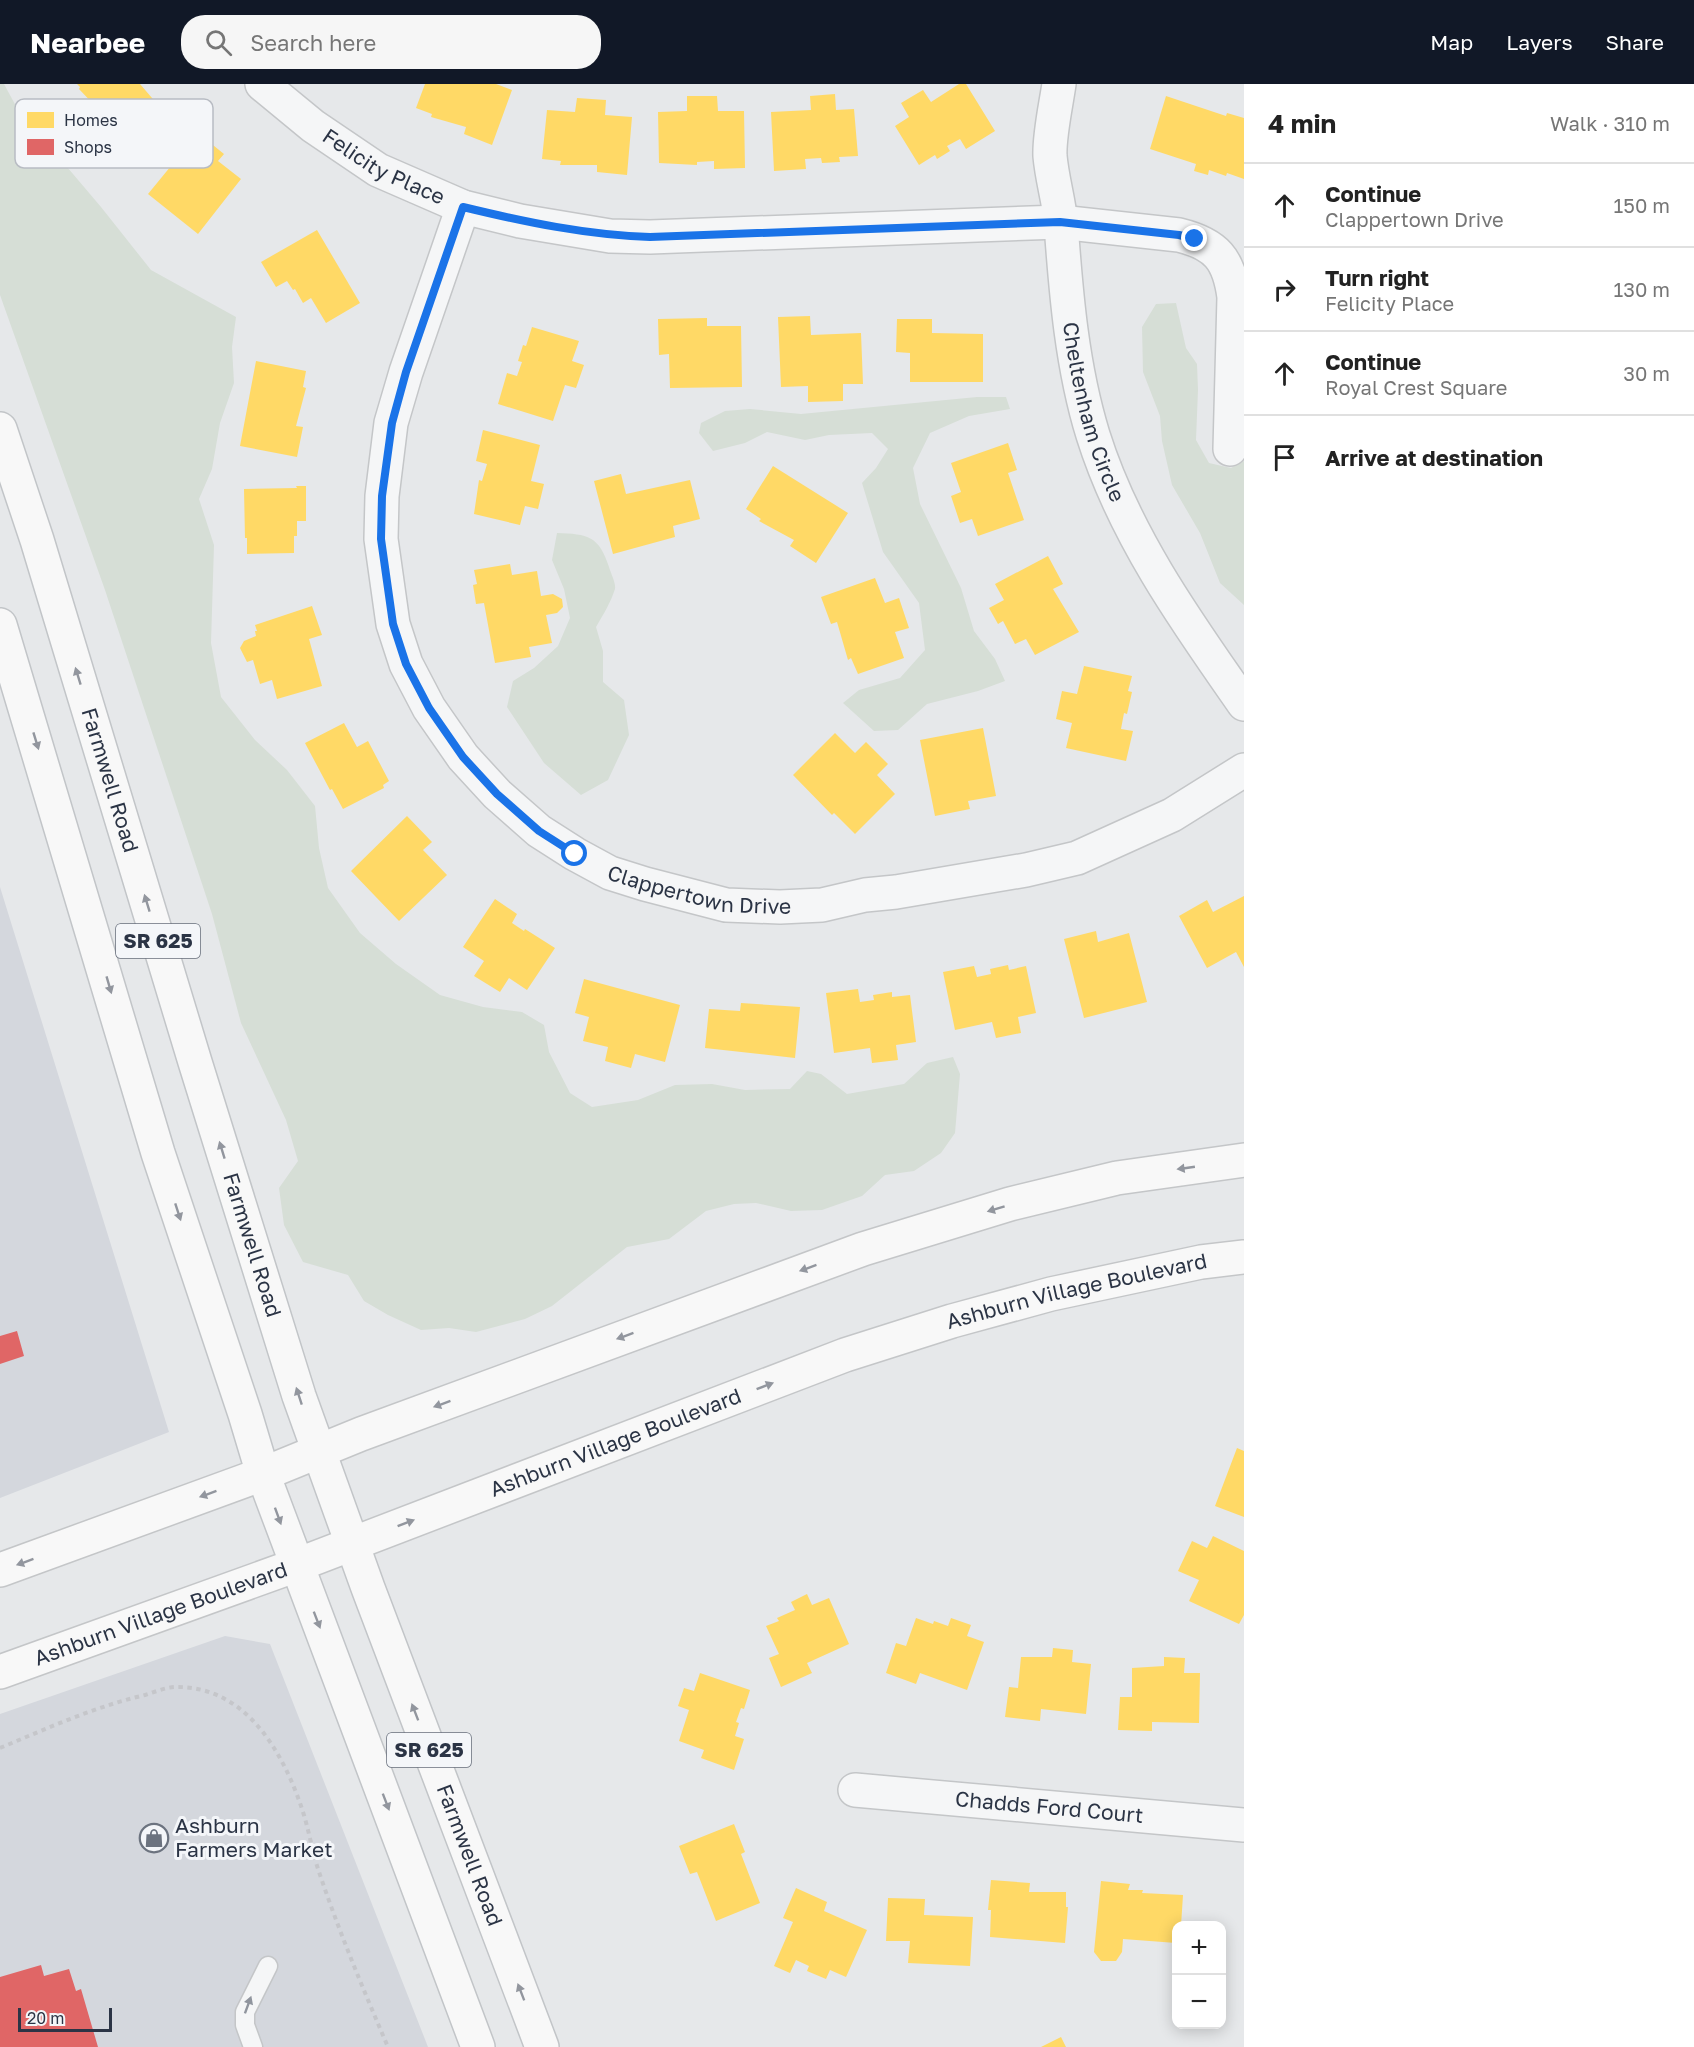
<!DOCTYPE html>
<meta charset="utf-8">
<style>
:root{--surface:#fff;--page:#f6f6f6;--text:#222;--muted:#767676;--line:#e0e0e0;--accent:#111827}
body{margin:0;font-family:"Golos Text",sans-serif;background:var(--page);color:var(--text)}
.controls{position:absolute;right:18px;bottom:18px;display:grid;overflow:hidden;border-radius:12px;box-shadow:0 3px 15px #0003}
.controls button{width:54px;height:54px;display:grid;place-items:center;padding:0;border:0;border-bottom:2px solid var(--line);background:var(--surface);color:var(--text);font:30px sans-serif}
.scale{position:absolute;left:18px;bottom:15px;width:94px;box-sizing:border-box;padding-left:6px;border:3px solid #2b3445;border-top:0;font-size:16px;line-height:21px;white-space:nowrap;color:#2b3445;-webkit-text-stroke:4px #f4f6f9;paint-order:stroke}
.stop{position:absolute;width:18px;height:18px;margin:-14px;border:4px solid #1a73e8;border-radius:50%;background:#fff}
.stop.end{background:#1a73e8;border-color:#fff;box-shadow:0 2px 6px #0008}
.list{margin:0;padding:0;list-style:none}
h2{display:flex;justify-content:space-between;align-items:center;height:78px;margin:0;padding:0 24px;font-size:26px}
h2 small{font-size:20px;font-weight:400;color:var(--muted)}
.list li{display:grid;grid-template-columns:39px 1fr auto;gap:18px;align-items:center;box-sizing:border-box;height:84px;padding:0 24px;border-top:2px solid var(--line)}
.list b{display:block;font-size:22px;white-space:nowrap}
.list p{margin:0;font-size:20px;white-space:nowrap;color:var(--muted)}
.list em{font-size:20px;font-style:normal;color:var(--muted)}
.icon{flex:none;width:33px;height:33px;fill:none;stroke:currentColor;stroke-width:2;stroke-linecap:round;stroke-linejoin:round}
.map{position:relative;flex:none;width:1244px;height:1963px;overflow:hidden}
header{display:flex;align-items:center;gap:36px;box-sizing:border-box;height:84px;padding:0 30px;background:var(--accent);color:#fff}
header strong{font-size:28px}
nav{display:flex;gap:33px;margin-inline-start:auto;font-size:21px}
.search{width:420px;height:54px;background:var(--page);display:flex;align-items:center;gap:15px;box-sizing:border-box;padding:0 21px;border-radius:24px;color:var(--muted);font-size:22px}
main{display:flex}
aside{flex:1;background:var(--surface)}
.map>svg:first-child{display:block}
.built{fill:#d4d7dd}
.green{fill:#d6ded6}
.homes{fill:#ffd966}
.shops{fill:#e06666}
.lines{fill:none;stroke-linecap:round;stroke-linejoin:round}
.service-casing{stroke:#c4c6c8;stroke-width:21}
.minor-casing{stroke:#c4c6c8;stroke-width:36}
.secondary-casing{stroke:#c4c6c8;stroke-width:36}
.primary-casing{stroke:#c2c5c8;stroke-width:36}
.path{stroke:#c5c6ca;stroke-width:4;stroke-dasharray:4.5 4.5;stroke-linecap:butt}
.service{stroke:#f5f6f7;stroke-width:18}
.minor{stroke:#f5f6f7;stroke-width:33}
.secondary{stroke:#f8f8f8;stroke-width:33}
.primary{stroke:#f8f8f8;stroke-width:33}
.oneway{fill:#92969e}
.oneway2{fill:#90959e}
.route{stroke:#1a73e8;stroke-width:8}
.labels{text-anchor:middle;stroke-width:6;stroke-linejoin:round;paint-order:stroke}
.shield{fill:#f4f6f9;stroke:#676e7b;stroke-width:1.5}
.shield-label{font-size:20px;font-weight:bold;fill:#2b3445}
.street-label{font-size:21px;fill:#2b3445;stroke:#f4f6f9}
.poi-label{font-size:21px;fill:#2b3445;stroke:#f4f6f9;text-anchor:start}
.key{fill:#f4f6f9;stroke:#b8bcc3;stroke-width:1.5}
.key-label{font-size:16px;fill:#2b3445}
</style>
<header>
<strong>Nearbee</strong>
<div class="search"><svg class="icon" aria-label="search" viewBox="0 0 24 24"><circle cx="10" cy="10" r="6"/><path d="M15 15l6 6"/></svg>Search here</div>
<nav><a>Map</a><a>Layers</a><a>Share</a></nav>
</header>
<main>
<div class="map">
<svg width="1244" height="1963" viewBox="0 0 1244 1963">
<rect width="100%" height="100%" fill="#e6e8ea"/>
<path class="built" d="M0,803l169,545 -169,66z
M225,1552l45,8 158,403h-428v-333z"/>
<path class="green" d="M0,0h4l13,24 84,99 50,63 85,47 -4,30 2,36 -14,40 -8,46 -13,30 15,46 -3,98 10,54 34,43 32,30 28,36 4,42 9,40 32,45 36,31 44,31 43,12 39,5 22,13 5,27 21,41 22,14 46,-7 37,-15 37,-1 33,6 45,-1 17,-18 14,3 26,20 57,-10 23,-21 26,-6 7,17 -5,59 -14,20 -27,18 -29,4 -23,21 -40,14 -31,1 -35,-8 -22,1 -28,7 -37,28 -42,8 -75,59 -27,13 -49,13 -27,-4 -28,2 -33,-15 -24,-14 -16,-26 -45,-13 -19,-37 -5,-37 19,-27 -12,-41 -45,-97 -29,-109 -107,-324 -105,-295z
M1176,219l10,45 11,16 1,26 -2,50 13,23 22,5 13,-7v144l-24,-22 -20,-50 -28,-48 -10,-44 -2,-25 -17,-44 -1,-45 14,-23z
M977,313h29l4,12 -41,7 -39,17 -17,35 7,36 41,84 13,43 21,28 10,22 -27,10 -51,13 -29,26 -24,1 -31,-28 16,-13 41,-12 25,-28 -6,-47 -36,-51 -21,-69 14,-15 12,-19 -16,-16 -43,2 -24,5 -38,-8 -22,11 -32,8 -14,-18 2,-10 24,-12 25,-2 51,5z
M557,449c31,1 42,3 52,34 2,7 7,16 6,22 -4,13 -12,26 -19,38l7,24v31l21,18 5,35 -21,45 -27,15 -37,-32 -37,-56 6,-26 21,-13 24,-22 12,-28 -6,-29 -12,-29z"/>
<path class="homes" d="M77,0h63l24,28 -39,33 -13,-15 -7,5 -17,-20 9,-7 -18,-19 1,-2z
M425,0h71l16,6 -20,55 -28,-11 2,-7 -35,-10 1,-3 -16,-6z
M959,0h7l29,47 -29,18 -6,-10 -13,7 3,5 -13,8 -2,-4 -16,10 -24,-39 14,-9 -8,-14 22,-13 8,12z
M835,10l1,16 18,-1 4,47 -19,1 1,5 -18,1 -1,-5 -16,1 1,10 -32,2 -3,-59 40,-2 -1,-14z
M687,12h30l1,15h26l1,57 -31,1v-8l-17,1v3l-38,-2 -1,-51 29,-1z
M1166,12l60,20 1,-3 17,5v61l-17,-6 -1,3 -17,-6 -1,5 -14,-4 2,-7 -46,-15z
M577,14l29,2 -1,15 27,2 -5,58 -30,-3v-7h-37l1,-4 -19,-2 5,-49 28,2z
M198,49l26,21 -6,7 23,18 -43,55 -50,-40z
M317,146l43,73 -34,20 -15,-25 -8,5 -8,-14 -2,1 -6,-9 -11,6 -15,-25z
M810,232l1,19 50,-2 2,51h-20v17l-35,1v-16l-27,1 -3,-70z
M707,234v8h34l1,61 -72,1 -1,-34 -10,1 -1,-36z
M897,235h35v14l51,1v48h-73v-29l-14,-1z
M532,243l47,14 -7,20 12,4 -8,23 -11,-3 -12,36 -55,-17 9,-31 10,3 5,-14 -4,-1 5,-16 3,1z
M256,277l50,10 -3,16 3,1 -10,38 7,1 -6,30 -57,-11z
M483,346l57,15 -9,36 13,3 -6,25 -13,-3 -5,19 -46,-11 5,-34 3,1 5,-17 -11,-3z
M1008,359l9,27 -9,3 16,47 -46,16 -6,-17 -12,4 -9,-27 10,-4 -10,-29z
M773,382l75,47 -32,50 -26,-17 4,-6 -35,-19 2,-2 -15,-10z
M621,390l5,20 64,-14 10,39 -27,7 2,11 -62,17 -19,-73z
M296,402h10v35h-9v15h-3v17l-47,1v-16h-2l-1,-49 53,-1z
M1048,472l15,28 -10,5 26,43 -44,23 -9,-16 -11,5 -12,-23 -5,3 -9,-16 15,-8 -9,-16z
M510,480l2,11 25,-4 4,25 12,-2 9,5 1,8 -6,6 -11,2 6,28 -23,4 2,10 -36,6 -11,-60 -8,1 -3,-19 4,-1 -3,-14z
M875,494l10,25 14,-5 10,30 -14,4 9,26 -46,16 -7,-16 -3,2 -11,-38 -6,2 -10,-27z
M312,522l10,29 -13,4 13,47 -45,13 -5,-19 -12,4 -7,-24 -6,2 -7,-14 4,-7 12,-5 -1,-5h2l-2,-6z
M1084,582l48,10 -4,15 4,1 -5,22 -3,-1 -3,16 12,2 -7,30 -60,-13 6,-25 -16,-4 6,-28 15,3z
M344,639l13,24 11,-6 21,40 -6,4 1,3 -41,21 -11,-20 -2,1 -25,-47z
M983,644l13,68 -28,5 2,8 -35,7 -15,-76z
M835,649l20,20 11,-11 22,22 -11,11 18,19 -40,40 -21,-21 -2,2 -39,-40z
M407,732l25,26 -9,8 24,25 -48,46 -48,-50z
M1244,812v71l-8,-15 -29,16 -28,-52 28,-16 6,12z
M495,815l22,15 -5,9 12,8 1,-2 30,19 -28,42 -18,-12 -9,14 -26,-16 10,-15 -21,-14z
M1096,847l2,11 31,-9 18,69 -63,16 -20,-79z
M1008,881l1,5 17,-4 10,47 -18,4 3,16 -25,5 -4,-16 -37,8 -12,-58 31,-6 3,11 14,-3 -1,-5z
M584,895l96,26 -15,57 -30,-8 -4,14 -26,-7 3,-14 -25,-6 6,-24 -14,-4z
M858,905l2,13 14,-2 -1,-5 19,-3v5l18,-2 6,47 -20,3 2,15 -26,3 -2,-15 -36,5 -8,-60z
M741,919l59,4 -5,51 -90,-10 4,-39 31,2z
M1237,1364l7,3v66l-29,-11z
M1213,1452l31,15v64l-5,9 -50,-23 10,-21 -21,-9 14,-30 15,7z
M807,1510l5,11 17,-7 20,46 -42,19 5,10 -31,14 -12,-29 10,-4 -13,-28 13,-5 -2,-3 18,-8 -4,-8z
M916,1534l17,6 1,-3 14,5 3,-8 20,7 -4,11 17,6 -17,48 -47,-17 -4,11 -30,-11 10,-30 10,3z
M1053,1564l20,2 -1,12 19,2 -5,50 -45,-5 -1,12 -35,-4 4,-30 9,1 3,-31h31z
M1164,1573l21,1 -1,15h16l-1,50 -47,-1v9l-34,-1 2,-33h12v-29l32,-2z
M700,1589l50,17 -6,19 -3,-1 -5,14 3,1 -4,13 9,3 -10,31 -33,-12 3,-8 -25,-9 10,-31 -11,-4 6,-18 10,3z
M734,1740l11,28 -4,2 19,49 -44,18 -19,-49 -7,2 -11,-28z
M991,1796l39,3 -1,9h37v15h2l-3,36 -75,-6 1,-27h-3z
M1101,1797l29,3 -2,6h15l-1,3 41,2 -2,31h-5v17l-53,-4 -1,13 -6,9h-15l-7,-9z
M796,1804l31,14 -3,9 43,19 -21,47 -16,-7 -4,9 -19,-8 2,-5 -13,-6 -6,13 -16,-7 19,-44 -10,-4z
M888,1814l37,1 -1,16 49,2 -3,49 -62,-3 2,-22h-24z
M1061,1953l5,10h-25z"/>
<path class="shops" d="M17,1247l7,25 -24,8v-28z
M41,1881l3,11 25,-7 7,22 5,-2 17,58h-98v-70z"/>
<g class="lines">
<g class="service-casing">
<path id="service" d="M253,1963l-8,-22v-13l23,-46"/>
</g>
<g class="minor-casing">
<g id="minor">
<path id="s1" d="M262,0l51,42 65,44 85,37 57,14 90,15 40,1 410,-15 119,13c37,9 50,24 55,62l-4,152"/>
<path id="s2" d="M1059,0c-3,21 -10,52 -9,72 2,23 9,45 11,68 5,70 11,143 32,211 31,99 92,185 151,269"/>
<path id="s3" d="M463,123l-57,165 -15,51 -9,73 -1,43 12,85 13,40 23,44 34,49 34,37 42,37 36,23 35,19 35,11 81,21 54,2 42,-2 43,-10 31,-3 130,-22 51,-12 95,-43 72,-45"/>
<path id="s4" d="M855,1706l389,35"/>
</g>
</g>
<g class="secondary-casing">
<g id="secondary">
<path d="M0,1486l263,-96 98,-40 502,-185 147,-45 107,-26 127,-18"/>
<path id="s5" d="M0,1588l297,-107 548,-210 107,-34 99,-27 150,-32 43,-5"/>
</g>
</g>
<g class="primary-casing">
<g id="primary">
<path id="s6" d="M0,345l37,111 158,522 104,334 69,192 174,459"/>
<path d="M0,541l158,528 87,261 18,60 215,573"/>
</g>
</g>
<path class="path" d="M0,1664c48,-20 94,-41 145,-53 10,-3 21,-8 31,-8 70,-1 108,66 127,125 6,19 9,38 15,57 20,60 45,120 70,178"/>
<use href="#service" class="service"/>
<use href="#minor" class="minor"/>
<use href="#secondary" class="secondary"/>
<use href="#primary" class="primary"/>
</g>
<defs><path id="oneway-solid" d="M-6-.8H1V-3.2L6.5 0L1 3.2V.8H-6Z" transform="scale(1.5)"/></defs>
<g class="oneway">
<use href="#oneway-solid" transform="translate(78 592) rotate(-107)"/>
<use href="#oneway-solid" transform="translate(36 657) rotate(73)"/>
<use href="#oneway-solid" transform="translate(147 819) rotate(-107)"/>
<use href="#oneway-solid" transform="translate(109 901) rotate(74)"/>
<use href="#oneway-solid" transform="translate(222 1066) rotate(-107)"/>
<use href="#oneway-solid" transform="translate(1186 1084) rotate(172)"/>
<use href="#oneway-solid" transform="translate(996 1125) rotate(163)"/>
<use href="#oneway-solid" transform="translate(178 1128) rotate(72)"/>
<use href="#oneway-solid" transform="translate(808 1184) rotate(160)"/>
<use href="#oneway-solid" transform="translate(625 1252) rotate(160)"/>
<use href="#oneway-solid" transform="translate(765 1302) rotate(-21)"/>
<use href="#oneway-solid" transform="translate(299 1312) rotate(-108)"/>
<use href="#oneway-solid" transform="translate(442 1320) rotate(160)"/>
<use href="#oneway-solid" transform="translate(208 1410) rotate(160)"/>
<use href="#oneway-solid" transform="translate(278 1432) rotate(70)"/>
<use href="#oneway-solid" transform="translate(406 1439) rotate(-21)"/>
<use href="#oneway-solid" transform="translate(25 1478) rotate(160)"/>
<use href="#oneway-solid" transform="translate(317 1536) rotate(69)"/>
<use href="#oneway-solid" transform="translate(415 1628) rotate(-111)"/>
<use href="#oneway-solid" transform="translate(386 1718) rotate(69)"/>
<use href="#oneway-solid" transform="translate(521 1908) rotate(-111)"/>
</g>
<use class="oneway2" href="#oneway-solid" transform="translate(248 1921) rotate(-70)"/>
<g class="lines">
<path class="route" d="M575,770l-36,-23 -42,-37 -34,-37 -34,-49 -23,-44 -13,-40 -12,-85 1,-43 10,-73 14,-51 57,-165c62,15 124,28 187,30l410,-15 119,13 16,4"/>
</g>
<defs>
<g id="shop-ring" transform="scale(1.5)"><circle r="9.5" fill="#f4f6f9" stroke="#6c737f" stroke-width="1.5"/><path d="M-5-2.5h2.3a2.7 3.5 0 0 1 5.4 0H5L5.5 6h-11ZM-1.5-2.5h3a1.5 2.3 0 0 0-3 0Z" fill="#6c737f"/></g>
</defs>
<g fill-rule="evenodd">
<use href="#shop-ring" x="154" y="1754"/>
</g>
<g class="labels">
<g class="shield">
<rect x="116" y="840" width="84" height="34" rx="4.5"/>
<rect x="387" y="1649" width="84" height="34" rx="4.5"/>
</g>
<g class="shield-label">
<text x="158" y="864">SR 625</text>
<text x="429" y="1673">SR 625</text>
</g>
<g class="street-label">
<text dy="7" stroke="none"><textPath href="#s1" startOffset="148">Felicity Place</textPath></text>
<text dy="7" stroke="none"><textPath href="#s2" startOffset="333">Cheltenham Circle</textPath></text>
<text dy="7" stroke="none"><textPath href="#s6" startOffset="368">Farmwell Road</textPath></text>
<text dy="7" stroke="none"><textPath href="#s3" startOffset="862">Clappertown Drive</textPath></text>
<text dy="7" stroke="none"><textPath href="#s6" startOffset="854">Farmwell Road</textPath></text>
<text dy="7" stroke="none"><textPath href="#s5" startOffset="1143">Ashburn Village Boulevard</textPath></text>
<text dy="7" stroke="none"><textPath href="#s5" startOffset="657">Ashburn Village Boulevard</textPath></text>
<text dy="7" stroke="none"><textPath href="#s5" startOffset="171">Ashburn Village Boulevard</textPath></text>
<text dy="7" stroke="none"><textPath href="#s4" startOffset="195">Chadds Ford Court</textPath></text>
<text dy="7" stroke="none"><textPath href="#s6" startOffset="1502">Farmwell Road</textPath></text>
</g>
<g class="poi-label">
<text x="175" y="1749">Ashburn<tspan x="175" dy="24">Farmers Market</tspan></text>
</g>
</g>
<rect x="15" y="15" width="198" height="69" rx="9" class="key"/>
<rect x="27" y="28" width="27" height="16" fill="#ffd966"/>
<rect x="27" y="55" width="27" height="16" fill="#e06666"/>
<g class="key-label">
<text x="64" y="42">Homes</text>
<text x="64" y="69">Shops</text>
</g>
</svg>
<div class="controls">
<button>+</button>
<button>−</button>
</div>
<div class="scale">20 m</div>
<div class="stop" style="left:575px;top:770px"></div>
<div class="stop end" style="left:1195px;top:155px"></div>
</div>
<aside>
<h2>4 min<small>Walk · 310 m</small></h2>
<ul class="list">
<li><svg class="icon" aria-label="ahead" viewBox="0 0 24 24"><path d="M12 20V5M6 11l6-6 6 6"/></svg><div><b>Continue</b><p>Clappertown Drive</p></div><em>150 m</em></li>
<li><svg class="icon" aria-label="right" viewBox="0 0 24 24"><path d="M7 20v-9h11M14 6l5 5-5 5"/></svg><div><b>Turn right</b><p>Felicity Place</p></div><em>130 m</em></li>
<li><svg class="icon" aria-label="ahead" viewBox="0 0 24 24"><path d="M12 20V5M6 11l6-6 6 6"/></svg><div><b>Continue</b><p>Royal Crest Square</p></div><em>30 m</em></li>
<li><svg class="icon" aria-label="arrive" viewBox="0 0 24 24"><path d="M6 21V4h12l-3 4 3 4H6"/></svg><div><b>Arrive at destination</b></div></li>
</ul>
</aside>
</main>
